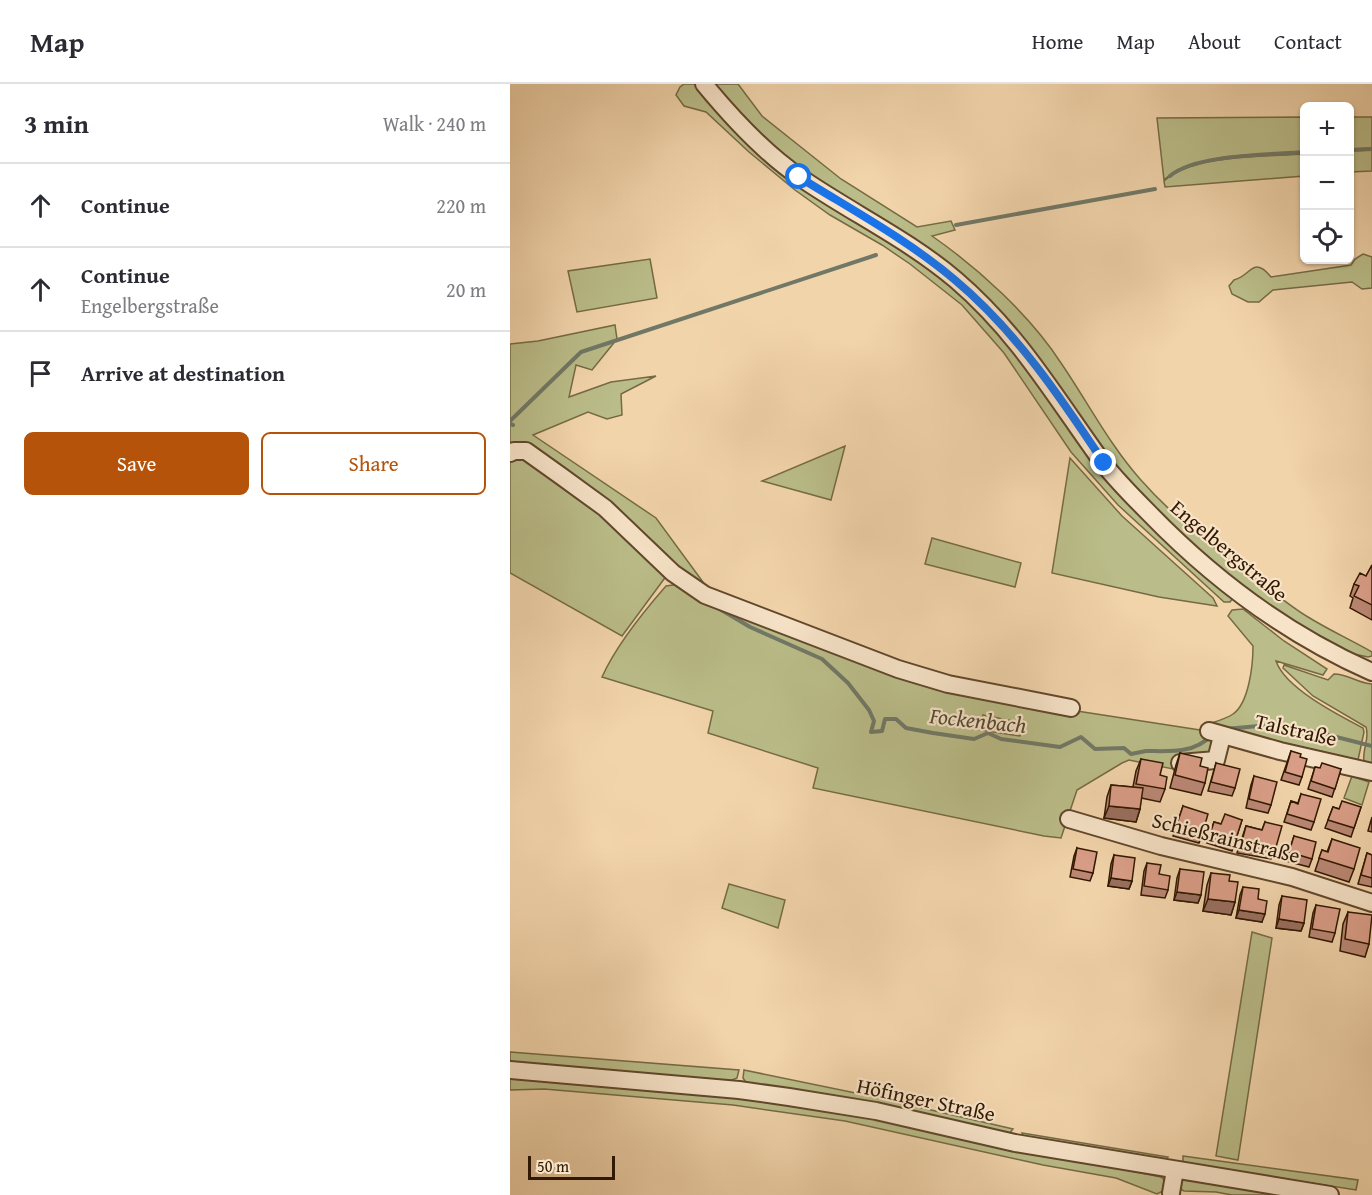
<!DOCTYPE html>
<meta charset="utf-8">
<style>
:root{--surface:#fff;--page:#f2f2f3;--text:#2b2b33;--muted:#7c7c81;--line:#e1e1e2;--accent:#b45309}
body{margin:0;font-family:"Gentium Book Plus",serif;background:var(--page);color:var(--text)}
.controls{position:absolute;right:18px;top:18px;display:grid;overflow:hidden;border-radius:9px;box-shadow:0 2px 4px #0004}
.controls button{width:54px;height:54px;display:grid;place-items:center;padding:0;border:0;border-bottom:2px solid var(--line);background:var(--surface);color:var(--text);font:30px sans-serif}
.scale{position:absolute;left:18px;bottom:15px;width:87px;box-sizing:border-box;padding-left:6px;border:3px solid #311800;border-top:0;font-size:16px;line-height:21px;white-space:nowrap;color:#311800;-webkit-text-stroke:4px #f7e3c8;paint-order:stroke}
.stop{position:absolute;width:18px;height:18px;margin:-14px;border:4px solid #1a73e8;border-radius:50%;background:#fff}
.stop.end{background:#1a73e8;border-color:#fff;box-shadow:0 2px 6px #0008}
.list{margin:0;padding:0;list-style:none}
h2{display:flex;justify-content:space-between;align-items:center;height:78px;margin:0;padding:0 24px;font-size:26px}
h2 small{font-size:20px;font-weight:400;color:var(--muted)}
.list li{display:grid;grid-template-columns:39px 1fr auto;gap:18px;align-items:center;box-sizing:border-box;height:84px;padding:0 24px;border-top:2px solid var(--line)}
.list b{display:block;font-size:22px;white-space:nowrap}
.list p{margin:0;font-size:20px;white-space:nowrap;color:var(--muted)}
.list em{font-size:20px;font-style:normal;color:var(--muted)}
.actions{display:flex;gap:12px;padding:18px 24px}
.actions a{flex:1;padding:14px 0;border:2px solid var(--accent);border-radius:9px;text-align:center;font-size:21px;color:var(--accent)}
.actions .main{background:var(--accent);color:#fff}
.icon{flex:none;width:33px;height:33px;fill:none;stroke:currentColor;stroke-width:2;stroke-linecap:round;stroke-linejoin:round}
.map{position:relative;flex:none;width:862px;height:1111px;overflow:hidden}
header{display:flex;align-items:center;gap:36px;box-sizing:border-box;height:84px;padding:0 30px;background:var(--surface);border-bottom:2px solid var(--line)}
header strong{font-size:28px}
nav{display:flex;gap:33px;margin-inline-start:auto;font-size:21px}
main{display:flex}
aside{flex:1;background:var(--surface)}
.map>svg:first-child{display:block}
.green{fill:#babd89;stroke:#766a44;stroke-width:1.5;fill-rule:evenodd}
.lines{fill:none;stroke-linecap:round;stroke-linejoin:round}
.stream{stroke:#717866;stroke-width:4}
.minor-casing{stroke:#61472b;stroke-width:20}
.minor{stroke:#f7e3c8;stroke-width:16}
.wall{fill:#bb8875;stroke:#311800;stroke-width:1.5}
.shaded-wall{fill:#996f5f;stroke:#311800;stroke-width:1.5}
.building{fill:#da9e88;stroke:#311800;stroke-width:1.5}
.route{stroke:#1a73e8;stroke-width:8}
.labels{text-anchor:middle;stroke-width:4.5;stroke-linejoin:round;paint-order:stroke}
.street-label{font-size:21px;fill:#311800;stroke:#f7e3c8}
.water-label{font-size:22px;font-style:italic;fill:#514833;stroke:#f7e3c8}
</style>
<header>
<strong>Map</strong>
<nav><a>Home</a><a>Map</a><a>About</a><a>Contact</a></nav>
</header>
<main>
<aside>
<h2>3 min<small>Walk · 240 m</small></h2>
<ul class="list">
<li><svg class="icon" aria-label="ahead" viewBox="0 0 24 24"><path d="M12 20V5M6 11l6-6 6 6"/></svg><div><b>Continue</b></div><em>220 m</em></li>
<li><svg class="icon" aria-label="ahead" viewBox="0 0 24 24"><path d="M12 20V5M6 11l6-6 6 6"/></svg><div><b>Continue</b><p>Engelbergstraße</p></div><em>20 m</em></li>
<li><svg class="icon" aria-label="arrive" viewBox="0 0 24 24"><path d="M6 21V4h12l-3 4 3 4H6"/></svg><div><b>Arrive at destination</b></div></li>
</ul>
<div class="actions"><a class="main">Save</a><a>Share</a></div>
</aside>
<div class="map">
<svg width="862" height="1111" viewBox="0 0 862 1111">
<rect width="100%" height="100%" fill="#f2d4ab"/>
<filter id="stains"><feTurbulence type="fractalNoise" baseFrequency=".00333" numOctaves="4"/><feColorMatrix values="0 0 0 0 .2 0 0 0 0 .09 0 0 0 0 .02 0 0 0 .5 -.17"/></filter>
<radialGradient id="worn" r=".72"><stop offset=".6" stop-color="#630" stop-opacity="0"/><stop offset="1" stop-color="#630" stop-opacity=".3"/></radialGradient>
<path class="green" d="M174,0h11l21,25 202,151 70,57 95,128 150,153 -3,4h-6l-106,-97 -47,-53 -67,-99 -42,-48 -52,-41 -28,-19 -52,-30 -35,-25 -46,-38 -43,-40 -22,-6 -8,-11 4,-8z
M202,0h26l24,32 79,63 76,48 34,-6 4,9 -23,6c46,32 98,79 129,127 26,38 48,81 79,116 36,41 80,74 124,106 14,11 29,23 44,32 21,13 43,23 64,35v4l-4,1 -14,-3 -58,-31 -35,-23 -61,-47 -73,-71 -109,-150 -180,-137 -53,-38 -31,-28z
M794,33v35c-39,3 -111,0 -140,28l-7,-62z
M840,33h22v31l-22,1z
M862,66v21l-22,1v-21z
M794,70v22l-139,11 -1,-6c30,-27 100,-24 140,-27z
M853,170l9,3v31l-10,1 -10,-7 -79,8 -14,12h-11l-16,-8 -3,-8 5,-6c17,-4 19,-25 37,-3l80,-12 4,-6z
M140,175l7,39 -80,14 -9,-41z
M105,241l2,14 -25,31 -16,-5 -7,32 42,-15 45,-6 -35,18 1,21 -15,4 -19,-7 -55,23 123,83 55,75 -109,-82 65,64 -45,61 -112,-63v-229l28,-3z
M335,362l-14,54 -69,-19z
M560,374l52,58 91,82 4,8 -58,-9 -107,-24z
M422,454l89,25 -6,24 -90,-23z
M170,500l52,25 306,96 162,25 6,3 -1,6 16,4 -5,16 -41,4 -2,6 -44,-9 -7,3 -45,27 -16,48 -17,-2 -231,-48 5,-20 -110,-35 5,-22 -111,-34c13,-29 43,-67 64,-91zM473,631l40,8 -3,13 -40,-6z
M733,525l41,32 43,28 -4,6 -47,-14c9,27 62,54 87,67l1,4 -6,28 -152,-35c8,-3 20,-6 27,-11 16,-11 20,-49 20,-68l-25,-30 4,-6z
M774,581l44,15 6,-6c15,0 22,9 38,10v80l-8,-3c-2,-12 6,-22 2,-34l-53,-31 -30,-28z
M842,692l17,6 -7,23 -18,-7z
M219,800l56,16 -7,28 -56,-20z
M742,848l20,6 -34,222 -22,-4z
M0,968l229,18 -2,8 -10,4 -217,-19z
M234,986l131,27 138,32 -4,5 -262,-50 -4,-6z
M0,992l284,26 367,75 6,5v7l-10,5 -41,-16 -73,-13 -198,-44 -112,-16 -189,-16 -34,1z
M512,1049l146,24 -3,4 -141,-23z
M673,1072l175,24 -2,10 -173,-27z
M673,1096l86,10 19,5h-56l-16,-3 -32,-1 -7,-4z"/>
<g class="lines">
<path class="stream" d="M840,66l22,-1
M660,92c25,-22 101,-21 134,-24
M446,141l199,-36
M0,337l71,-69 295,-97
M0,340l3,1
M208,524l32,19 72,32 26,24 21,27 5,11 -3,11 11,-1 3,-12h11l10,9 27,5 41,6 14,-6 13,6 59,8 21,-10 14,12 29,-1 7,6c5,-1 10,-2 15,-3 23,0 47,3 65,-15
M715,645l34,-3 50,4 63,16"/>
<g class="minor-casing">
<path id="minor" d="M194,0c28,34 60,69 97,94 51,35 108,62 155,102 63,54 99,117 147,183 14,18 30,34 46,50 64,66 139,122 223,159
M0,369l4,-2h12l35,25 44,32 68,65 32,22 193,74 50,15 123,24
M699,647l71,20 92,21
M670,679l36,-3 6,-24
M559,735l92,27 131,31 80,26
M0,986l229,20 50,7 87,14 139,32 315,52
M661,1109l4,-23"/>
</g>
<use href="#minor" class="minor"/>
</g>
<path class="wall" d="M862,481v55l-22,-12 3,-10 -3,-2 4,-12 12,-8z
M781,667l9,6 2,20 -3,8 -18,-5z
M670,669l20,13 5,17 -4,12 -31,-7 6,-23z
M631,675l19,16 5,14 -5,13 -19,-4 -1,11 -4,13 -32,-4 3,-21 4,-12 22,2 3,-16z
M706,679l19,25 -3,8 -24,-5z
M805,683l5,1 21,1 -9,28 -24,-8z
M744,692l17,29 -3,8 -22,-5 5,-23z
M791,710l13,28 -3,8 -27,-8 7,-21 7,2z
M673,722l19,29 -3,8 -26,-7z
M823,723l6,2 22,-2 -10,30 -26,-9z
M862,733v15l-4,-1z
M732,736l-10,31 -25,-8 7,-21 7,2z
M755,738l11,25 -5,12 -34,-6 9,-27 16,4z
M784,752l18,23 -3,8 -23,-6z
M822,755l22,30 -5,13 -34,-11 7,-21 5,2z
M567,764l16,25 -3,8 -20,-4 4,-21z
M857,769l5,2v32l-14,-3z
M604,771l18,26 -3,8 -21,-3 3,-22z
M637,779l12,11 9,16 -3,8 -24,-3 3,-24z
M670,785l21,26 -3,8 -24,-3 3,-22z
M701,789l18,8 6,21 -4,13 -28,-4 4,-26z
M733,803l15,12 4,23 -26,-4 4,-23z
M772,812l22,27 -3,8 -25,-3 3,-23z
M806,821l19,28 -3,9 -23,-5 4,-24z
M838,828l21,32 -4,13 -25,-6 3,-27z"/>
<path class="shaded-wall" d="M599,722l31,3 -4,13 -32,-4z
M601,794l21,3 -3,8 -21,-3z
M667,808l24,3 -3,8 -24,-3z
M698,815l27,3 -4,13 -28,-4z
M729,826l26,4 -3,8 -26,-4z
M769,835l25,4 -3,8 -25,-3z"/>
<path class="building" d="M862,481v40l-18,-9 5,-10 -5,-2 6,-11 6,3z
M781,667l10,3 -1,3 7,2 -5,18 -17,-5z
M670,669l22,5 -2,8 8,2 -3,15 -30,-8z
M631,675l22,4 -3,12 7,2 -2,12 -29,-5z
M706,679l24,6 -5,19 -24,-6z
M812,679l19,6 -6,20 -24,-8 4,-14 5,1z
M744,692l23,6 -6,23 -22,-6z
M601,701l32,3 -3,21 -31,-3z
M791,710l20,5 -7,23 -27,-8 4,-13 7,3z
M832,717l19,6 -7,21 -26,-8 5,-13 6,2z
M673,722l25,8 -6,21 -26,-8z
M715,730l17,6 -7,22 -25,-8 4,-12 7,2z
M755,738l17,4 -6,21 -34,-6 4,-15 16,4z
M784,752l22,6 -4,17 -23,-7z
M822,755l28,9 -6,21 -35,-11 3,-8 6,2z
M567,764l20,4 -4,21 -20,-4z
M857,769l5,2v23l-11,-3z
M604,771l21,3 -3,23 -21,-3z
M637,779l14,2 -2,9 11,2 -2,14 -24,-4z
M670,785l24,3 -3,23 -24,-3z
M701,789l19,2 -1,6 9,1 -3,20 -27,-3z
M733,803l16,2 -1,10 9,2 -2,13 -26,-4z
M772,812l25,4 -3,23 -25,-4z
M806,821l24,4 -5,24 -23,-4z
M838,828l24,3 -3,29 -24,-5z"/>
<g class="lines">
<path class="route" d="M289,93c53,33 109,63 156,103 61,51 106,118 149,183"/>
</g>
<g class="labels">
<g class="street-label">
<text transform="translate(719 467) rotate(40)" y="7">Engelbergstraße</text>
<text transform="translate(786 646) rotate(13)" y="7">Talstraße</text>
<text transform="translate(716 754) rotate(14)" y="7">Schießrainstraße</text>
<text transform="translate(416 1016) rotate(12)" y="7">Höfinger Straße</text>
</g>
<g class="water-label">
<text transform="translate(468 636) rotate(6)" y="8">Fockenbach</text>
</g>
</g>
<rect width="100%" height="100%" filter="url(#stains)"/>
<rect width="100%" height="100%" fill="url(#worn)"/>
</svg>
<div class="controls">
<button>+</button>
<button>−</button>
<button><svg class="icon" aria-label="locate" viewBox="0 0 24 24"><circle cx="12" cy="12" r="6"/><path d="M12 2v4M12 18v4M2 12h4M18 12h4"/></svg></button>
</div>
<div class="scale">50 m</div>
<div class="stop" style="left:289px;top:93px"></div>
<div class="stop end" style="left:594px;top:379px"></div>
</div>
</main>
